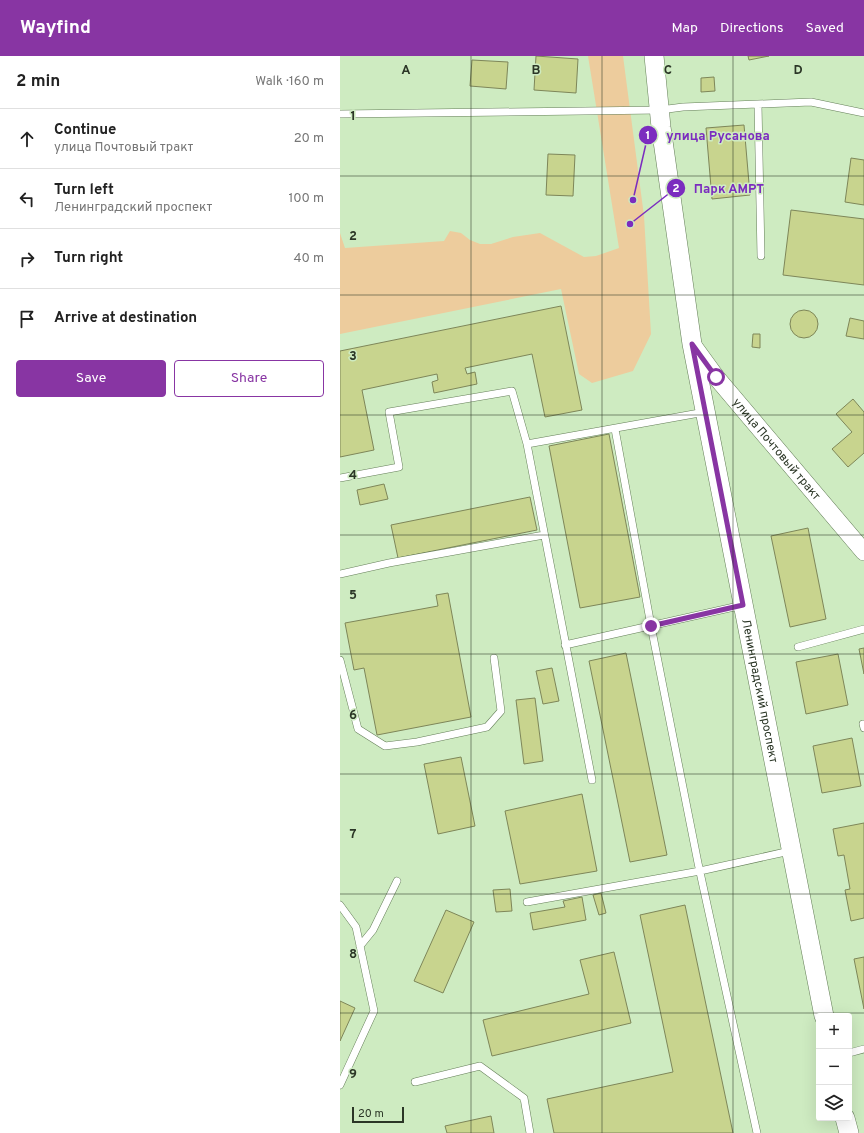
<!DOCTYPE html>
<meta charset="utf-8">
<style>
:root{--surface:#fff;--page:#f6f6f6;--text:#222;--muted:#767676;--line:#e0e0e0;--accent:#8835a3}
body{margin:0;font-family:Overpass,sans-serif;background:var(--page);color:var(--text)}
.controls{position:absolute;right:12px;bottom:12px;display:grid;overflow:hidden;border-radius:4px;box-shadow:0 4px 16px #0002}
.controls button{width:36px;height:36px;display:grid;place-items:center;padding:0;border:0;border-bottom:1px solid var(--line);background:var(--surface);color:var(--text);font:20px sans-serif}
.scale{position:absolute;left:12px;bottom:10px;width:52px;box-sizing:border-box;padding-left:4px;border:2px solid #2b3626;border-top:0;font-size:11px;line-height:14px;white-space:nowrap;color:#2b3626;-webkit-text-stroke:3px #ceebc1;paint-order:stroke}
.stop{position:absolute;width:12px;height:12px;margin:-9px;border:3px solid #8835a3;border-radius:50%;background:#fff}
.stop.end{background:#8835a3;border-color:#fff;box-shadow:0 1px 4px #0008}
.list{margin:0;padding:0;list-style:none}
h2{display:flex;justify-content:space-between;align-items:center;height:52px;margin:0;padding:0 16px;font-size:17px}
h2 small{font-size:13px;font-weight:400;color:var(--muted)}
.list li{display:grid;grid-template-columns:26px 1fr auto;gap:12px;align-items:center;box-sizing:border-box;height:60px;padding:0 16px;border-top:1px solid var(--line)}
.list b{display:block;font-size:15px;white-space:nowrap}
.list p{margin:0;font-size:13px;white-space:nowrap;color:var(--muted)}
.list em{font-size:13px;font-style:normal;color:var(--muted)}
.actions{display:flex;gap:8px;padding:12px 16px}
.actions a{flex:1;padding:9px 0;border:1px solid var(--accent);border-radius:4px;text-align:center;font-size:14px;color:var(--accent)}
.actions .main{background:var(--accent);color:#fff}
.icon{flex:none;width:22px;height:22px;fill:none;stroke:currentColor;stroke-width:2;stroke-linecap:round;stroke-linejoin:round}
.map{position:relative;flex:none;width:524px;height:1077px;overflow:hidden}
header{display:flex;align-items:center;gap:24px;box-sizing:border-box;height:56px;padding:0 20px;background:var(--accent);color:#fff}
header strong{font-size:19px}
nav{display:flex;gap:22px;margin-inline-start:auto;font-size:14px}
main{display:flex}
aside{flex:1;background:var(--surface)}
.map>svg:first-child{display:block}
.green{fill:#edcc9d}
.building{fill:#c8d48e;stroke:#7e8659}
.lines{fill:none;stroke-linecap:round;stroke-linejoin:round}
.service-casing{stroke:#657f59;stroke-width:8}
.tertiary-casing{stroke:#657f59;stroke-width:18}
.secondary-casing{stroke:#657f59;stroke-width:20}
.service{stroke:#fff;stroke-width:7}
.tertiary{stroke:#fff;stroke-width:17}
.secondary{stroke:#fff;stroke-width:19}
.route{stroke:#8835a3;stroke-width:5}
.grid{fill:none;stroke:#2b3626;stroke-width:1;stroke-opacity:0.55}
.labels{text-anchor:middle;stroke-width:3;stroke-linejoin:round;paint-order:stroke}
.street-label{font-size:12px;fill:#2b3626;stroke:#ceebc1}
.grid-label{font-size:13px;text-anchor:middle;font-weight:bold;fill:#2b3626;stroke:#ceebc1;stroke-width:3;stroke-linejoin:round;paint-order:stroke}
.leader{fill:none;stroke:#7b2cbf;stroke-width:1.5}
.callout-dot{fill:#7b2cbf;stroke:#ceebc1;stroke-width:1.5}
.mark-label{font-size:12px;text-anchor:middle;font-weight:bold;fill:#fff}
.callout-label{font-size:13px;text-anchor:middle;font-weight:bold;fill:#7b2cbf;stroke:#ceebc1;stroke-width:3;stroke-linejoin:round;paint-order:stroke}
</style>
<header>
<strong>Wayfind</strong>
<nav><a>Map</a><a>Directions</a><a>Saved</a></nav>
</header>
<main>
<aside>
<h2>2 min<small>Walk · 160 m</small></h2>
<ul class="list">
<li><svg class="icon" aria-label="ahead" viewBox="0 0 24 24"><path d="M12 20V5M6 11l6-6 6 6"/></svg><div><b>Continue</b><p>улица Почтовый тракт</p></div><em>20 m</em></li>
<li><svg class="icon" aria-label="left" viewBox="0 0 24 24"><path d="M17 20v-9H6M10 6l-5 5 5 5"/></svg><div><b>Turn left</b><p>Ленинградский проспект</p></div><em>100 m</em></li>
<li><svg class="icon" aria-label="right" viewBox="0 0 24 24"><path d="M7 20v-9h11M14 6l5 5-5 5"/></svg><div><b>Turn right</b></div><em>40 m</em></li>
<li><svg class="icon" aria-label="arrive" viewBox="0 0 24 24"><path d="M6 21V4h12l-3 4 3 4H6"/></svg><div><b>Arrive at destination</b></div></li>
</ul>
<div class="actions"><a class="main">Save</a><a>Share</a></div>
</aside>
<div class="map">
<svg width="524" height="1077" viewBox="0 0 524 1077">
<rect width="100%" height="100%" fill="#ceebc1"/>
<path class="green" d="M248,0h35l21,160 7,118 -18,37 -41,12 -13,-9 -18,-85 -221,45v-101l5,15 99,-7 6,-10 11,2 9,7 10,4h11l22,-7 27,-4 44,24 12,-1 23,-8z"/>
<path class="building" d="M196,0l42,3 -2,34 -42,-3z
M408,0h21l-20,4z
M132,4l36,2 -2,27 -36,-3z
M374,21l1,14 -14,1v-14z
M404,69l6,70 -38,4 -6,-71z
M208,98l27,1 -2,41 -27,-1z
M511,102l13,2v45l-19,-3z
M451,154l73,9v66l-81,-10z
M221,250l21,104 -37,7 -13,-63 -67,14 2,6 8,-2 2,12 -43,9 -2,-11 6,-2 -1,-6 -75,16 12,60 -34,7v-106z
M450 268a14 14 0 1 1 28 0a14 14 0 1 1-28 0Z
M510,262l14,3v18l-18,-3z
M413,278h7v14l-8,-1z
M513,343l11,13v41l-16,14 -16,-18 20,-17 -16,-18z
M269,378l31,163 -60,11 -31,-162z
M44,428l4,15 -28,6 -3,-15z
M190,441l7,33 -139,28 -7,-33z
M468,472l18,91 -36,8 -19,-91z
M108,537l23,124 -94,18 -13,-67 -10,2 -9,-47 93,-17 -2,-11z
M524,592v26l-5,-25z
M286,597l41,202 -37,7 -41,-201z
M498,598l10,51 -42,9 -10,-52z
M212,612l7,33 -16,3 -7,-33z
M195,642l8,63 -19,3 -8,-64z
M512,682l9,48 -39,7 -9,-47z
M121,701l14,69 -37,8 -14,-70z
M242,738l15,77 -77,13 -15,-73z
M524,767v95l-13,3 -6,-31 5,-1 -6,-34 -6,1 -5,-27z
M170,833l2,22 -16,1 -3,-22z
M261,837l5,20 -7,2 -6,-20z
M242,841l4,23 -53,10 -3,-17 35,-6 -2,-6z
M345,849l48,228h-179l-7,-34 126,-27 -33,-157z
M106,854l28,12 -31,71 -29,-12z
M274,896l17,71 -139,33 -9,-36 106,-26 -9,-34z
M524,901v52l-10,-50z
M0,945l15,7 -15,33z
M151,1060l3,17h-47l-2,-7z"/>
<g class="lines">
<g class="service-casing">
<path id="service" d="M418,48l3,152
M0,58l320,-4 23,-3 128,-5 53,11
M275,373l37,202 46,232 59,270
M187,388l178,-32
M0,422l59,-11 -10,-55 123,-21 15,53 65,336
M0,518l49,-11 155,-28
M225,589l178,-40
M458,591l66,-18
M0,604l18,69 27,17 32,-4 70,-15 14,-16 -7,-53
M523,668l1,4
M187,846l173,-31 90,-20
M0,849l16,22 18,84 -34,74
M20,890l13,-16 24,-49
M509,997l15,-4
M75,1026l65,-16 44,32 6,35"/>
</g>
<g class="tertiary-casing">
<g id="tertiary">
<path id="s1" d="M352,288l24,33 148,175"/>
</g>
</g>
<g class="secondary-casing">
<g id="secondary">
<path id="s2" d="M314,0l7,71 31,217 132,672"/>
<path d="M505,1062l4,15"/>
</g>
</g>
<use href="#service" class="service"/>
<use href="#tertiary" class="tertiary"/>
<use href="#secondary" class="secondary"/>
</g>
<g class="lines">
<path class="route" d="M311,570l92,-21 -51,-261 24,33"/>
</g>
<path class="grid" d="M131,0v1077M262,0v1077M393,0v1077M0,120h524M0,239h524M0,359h524M0,479h524M0,598h524M0,718h524M0,838h524M0,957h524"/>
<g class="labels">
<g class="street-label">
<text dy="4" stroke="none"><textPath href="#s1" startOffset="135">улица Почтовый тракт</textPath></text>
<text dy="4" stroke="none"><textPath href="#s2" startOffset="644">Ленинградский проспект</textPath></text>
</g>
</g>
<g class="grid-label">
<text x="66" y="18">A</text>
<text x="196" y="18">B</text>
<text x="328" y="18">C</text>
<text x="458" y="18">D</text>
<text x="13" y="64">1</text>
<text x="13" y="184">2</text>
<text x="13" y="304">3</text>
<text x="13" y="423">4</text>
<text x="13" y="543">5</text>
<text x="13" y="663">6</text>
<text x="13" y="782">7</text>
<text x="13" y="902">8</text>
<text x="13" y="1022">9</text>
</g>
<path class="leader" d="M293 144L308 79M290 168L336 132"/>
<g class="callout-dot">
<circle cx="293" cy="144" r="4"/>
<circle cx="290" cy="168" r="4"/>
<circle cx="308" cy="79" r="10"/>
<circle cx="336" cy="132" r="10"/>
</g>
<g class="mark-label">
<text x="308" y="83">1</text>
<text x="336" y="136">2</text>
</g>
<g class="callout-label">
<text x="378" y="84">улица Русанова</text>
<text x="389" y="137">Парк АМРТ</text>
</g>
</svg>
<div class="controls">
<button>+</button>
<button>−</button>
<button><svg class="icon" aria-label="layers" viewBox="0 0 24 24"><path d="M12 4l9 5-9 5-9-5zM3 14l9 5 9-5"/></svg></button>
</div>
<div class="scale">20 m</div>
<div class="stop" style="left:376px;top:321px"></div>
<div class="stop end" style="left:311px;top:570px"></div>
</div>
</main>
